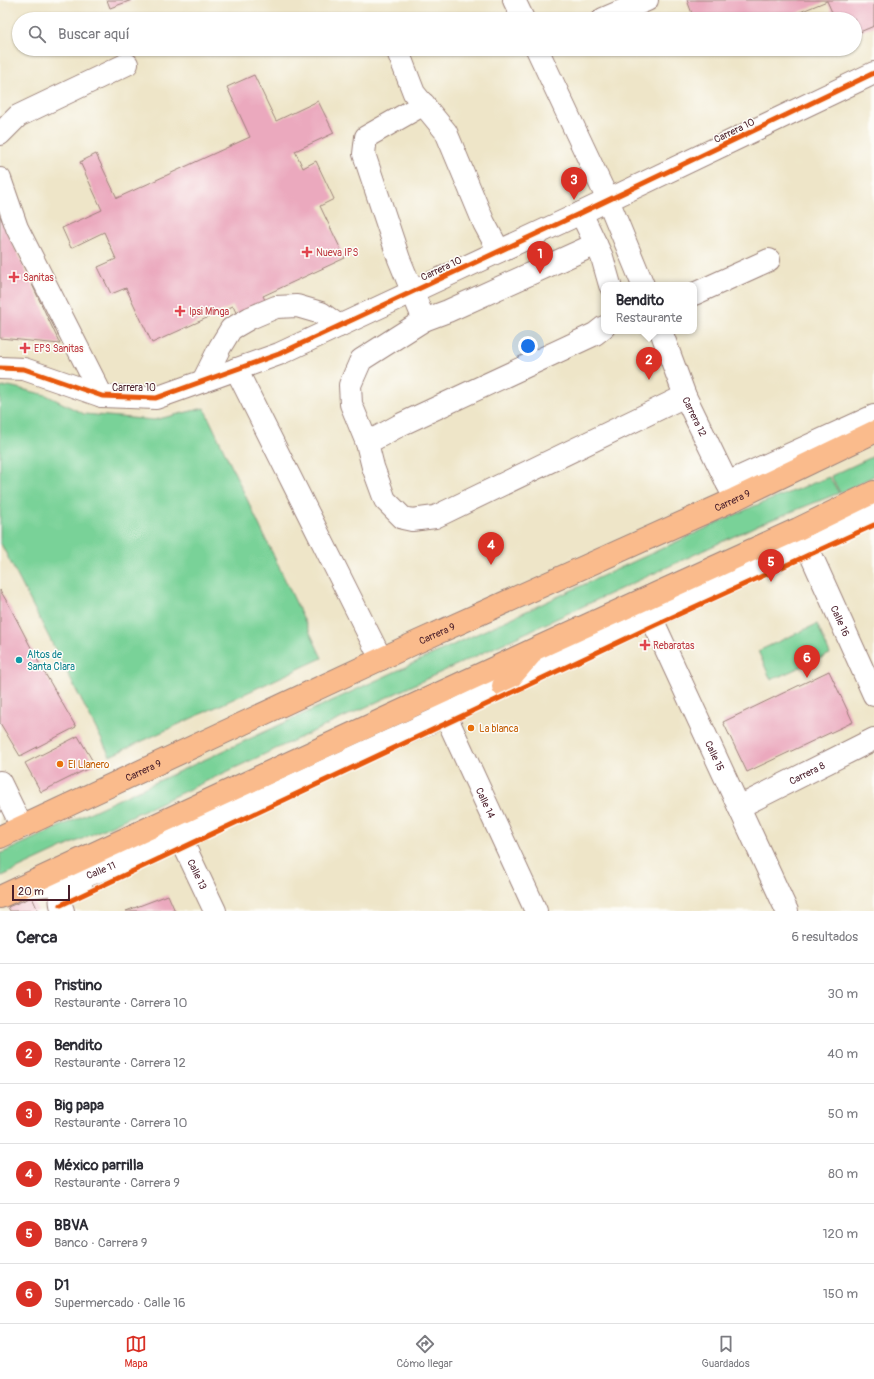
<!DOCTYPE html>
<html lang="es">
<meta charset="utf-8">
<style>
:root{--surface:#fff;--page:#f2f2f3;--text:#2b2b33;--muted:#7c7c81;--line:#e1e1e2;--accent:#d93025}
body{margin:0;font-family:Pangolin,sans-serif;background:var(--page);color:var(--text)}
.scale{position:absolute;left:12px;bottom:10px;width:58px;box-sizing:border-box;padding-left:4px;border:2px solid #4a1f2b;border-top:0;font-size:11px;line-height:14px;white-space:nowrap;color:#4a1f2b;-webkit-text-stroke:3px #fdfcf7;paint-order:stroke}
.you{position:absolute;left:528px;top:346px;width:14px;height:14px;margin:-10px;border:3px solid #fff;border-radius:50%;background:#1a73e8;box-shadow:0 0 0 6px #1a73e833}
.badge{display:grid;place-items:center;width:26px;height:26px;border-radius:50%;background:var(--accent);color:#fff;font-size:13px;font-weight:700}
.pin{position:absolute;translate:-50% -33px;filter:drop-shadow(0 1px 2px #0008)}
.pin::after{content:'';position:absolute;top:21px;width:14px;height:12px;background:inherit;clip-path:polygon(0 0,100% 0,50% 100%)}
.popup{position:absolute;left:601px;top:282px;width:96px;height:52px;box-sizing:border-box;display:grid;place-content:center;border-radius:8px;background:var(--surface);filter:drop-shadow(0 1px 3px #0005);font-size:13px;white-space:nowrap;color:var(--muted)}
.popup b{font-size:15px;color:var(--text)}
.popup::after{content:'';position:absolute;left:50%;top:100%;margin-left:-8px;border:8px solid transparent;border-top-color:var(--surface)}
.list{margin:0;padding:0;list-style:none}
h2{display:flex;justify-content:space-between;align-items:center;height:52px;margin:0;padding:0 16px;font-size:17px}
h2 small{font-size:13px;font-weight:400;color:var(--muted)}
.list li{display:grid;grid-template-columns:26px 1fr auto;gap:12px;align-items:center;box-sizing:border-box;height:60px;padding:0 16px;border-top:1px solid var(--line)}
.list b{display:block;font-size:15px;white-space:nowrap}
.list p{margin:0;font-size:13px;white-space:nowrap;color:var(--muted)}
.list em{font-size:13px;font-style:normal;color:var(--muted)}
.icon{flex:none;width:22px;height:22px;fill:none;stroke:currentColor;stroke-width:2;stroke-linecap:round;stroke-linejoin:round}
.map{position:relative;flex:none;width:874px;height:911px;overflow:hidden}
.search{position:absolute;background:var(--surface);box-shadow:0 1px 3px #0004;left:12px;right:12px;top:12px;height:44px;display:flex;align-items:center;gap:10px;box-sizing:border-box;padding:0 14px;border-radius:22px;color:var(--muted);font-size:15px}
.sheet{height:412px;background:var(--surface)}
nav{display:flex;justify-content:space-around;align-items:center;box-sizing:border-box;height:56px;border-top:1px solid var(--line);background:var(--surface);font-size:11px;color:var(--muted)}
nav a{display:grid;justify-items:center;gap:2px}
nav .on{color:var(--accent)}
.map>svg:first-child{display:block}
.green{fill:#79d298;stroke:#627862}
.building{fill:#eba9be}
.lines{fill:none;stroke-linecap:round;stroke-linejoin:round}
.minor-casing{stroke:#9c827a;stroke-width:24}
.major-casing{stroke:#9c827a;stroke-width:24}
.minor{stroke:#fff;stroke-width:22}
.major{stroke:#fabb8c;stroke-width:22}
.cycleway-casing{stroke:#fdfcf7;stroke-width:8}
.cycleway{stroke:#e8590c;stroke-width:5}
.health-dot{fill:#e0444e;stroke:#fdfcf7;stroke-width:1.5}
.culture-dot{fill:#0f9aa8;stroke:#fdfcf7;stroke-width:1.5}
.food-dot{fill:#e8710a;stroke:#fdfcf7;stroke-width:1.5}
.labels{text-anchor:middle;stroke-width:3;stroke-linejoin:round;paint-order:stroke}
.street-label{font-size:10px;fill:#4a1f2b;stroke:#fdfcf7}
.health-label{font-size:10px;fill:#be3a42;stroke:#fdfcf7;text-anchor:start}
.culture-label{font-size:10px;fill:#0d838f;stroke:#fdfcf7;text-anchor:start}
.food-label{font-size:10px;fill:#c56008;stroke:#fdfcf7;text-anchor:start}
</style>
<div class="map">
<svg width="874" height="911" viewBox="0 0 874 911">
<rect width="100%" height="100%" fill="#fdfcf7"/>
<filter id="ink" filterUnits="userSpaceOnUse"><feTurbulence type="fractalNoise" baseFrequency=".025" numOctaves="2"/><feDisplacementMap in="SourceGraphic" scale="8" xChannelSelector="R" yChannelSelector="G"/><feConvolveMatrix kernelMatrix="1 2 1 2 8 2 1 2 1" color-interpolation-filters="sRGB"/></filter>
<filter id="wash" filterUnits="userSpaceOnUse"><feTurbulence type="fractalNoise" baseFrequency=".012" numOctaves="4" result="noise"/><feDisplacementMap in="SourceGraphic" scale="16" xChannelSelector="R" yChannelSelector="G"/><feGaussianBlur stdDeviation="0.9" result="paint"/><feColorMatrix in="noise" values="0 0 0 0 0 0 0 0 0 0 0 0 0 0 0 0 0 1.4 0 .05"/><feComposite in="paint" operator="in"/></filter>
<g filter="url(#wash)">
<rect width="100%" height="100%" fill="#eee5c8"/>
<path class="green" d="M9,386l37,9 38,19 70,6 50,-12 118,250 -212,98 -110,-214v-154z
M874,456v20l-34,17 -9,-17z
M829,477l10,16 -81,32 -758,352v-23l752,-347z
M817,624l13,30 -59,26 -13,-29z"/>
<g id="blocks">
<path class="building" d="M107,0h25l-22,8z
M687,0h187v26l-19,8v-15h-20l-8,-18 -44,18h-89z
M254,75l22,46 42,-20 16,32 -39,18 8,17 13,-7 18,38 -14,7 25,52 -82,38 5,10 -29,13 -6,-13 -81,37 -26,-55 -15,6 -13,-27 18,-8 -12,-27 -33,16 -9,-20 40,-18 -22,-48 16,-8 21,44 133,-61 -23,-50z
M0,216l60,128 -60,-6z
M0,590l10,17 29,56 37,64 -56,29 -20,-33z
M829,671l24,51 -106,50 -24,-50z
M78,736l17,29 -54,27 -16,-29z
M168,895l7,16h-49z
M32,897l6,14h-28l-2,-4z"/>
</g>
</g>
<g filter="url(#ink)">
<use href="#blocks" fill-opacity="0" stroke="#9c827a" stroke-width="1"/>
<g class="lines">
<g class="minor-casing">
<g id="minor">
<path d="M514,0l9,19"/>
<path d="M603,19l44,-19"/>
<path d="M397,49l17,44 32,39 38,91 15,28"/>
<path d="M537,49l71,151 35,85"/>
<path d="M424,104l-58,33 -2,17 35,105 25,61 24,-9 148,-67"/>
<path d="M0,134l18,-18 109,-52"/>
<path d="M0,179l17,49 85,168"/>
<path d="M581,213l21,44 8,28"/>
<path d="M694,294l75,-34"/>
<path d="M604,327l-9,7 -193,90 -35,19 6,24 12,33 18,18 9,2 23,-3 250,-121"/>
<path id="s1" d="M661,331l24,65 50,103"/>
<path d="M0,368l24,1 78,27 54,2 123,-44 302,-141 293,-140"/>
<path d="M236,369l145,290"/>
<path d="M203,381l17,-34 11,-18 19,-11 26,-11 21,-1 24,7 18,13"/>
<path d="M367,443l-16,-39 -1,-19 11,-25 63,-40"/>
<path d="M727,483l147,-67"/>
<path id="s2" d="M807,546l67,149"/>
<path id="s3" d="M645,604l142,307"/>
<path id="s4" d="M439,701l97,210"/>
<path d="M0,782l22,45"/>
<path id="s5" d="M739,807l135,-68"/>
<path id="s6" d="M180,837l35,74"/>
<path id="s7" d="M25,887l30,-3 33,-9 32,-13 60,-25 266,-122 57,-29 371,-171"/>
<path d="M63,911c-8,-20 4,-22 19,-30"/>
</g>
</g>
<g class="major-casing">
<g id="major">
<path d="M503,686l27,-31"/>
<path id="s8" d="M0,837l415,-194 320,-144 139,-67"/>
<path d="M0,897l535,-248 263,-120 76,-37"/>
</g>
</g>
<use href="#minor" class="minor"/>
<use href="#major" class="major"/>
<g class="cycleway-casing">
<path id="cycleway" d="M0,368l24,1 78,27 54,2 123,-44 302,-141 293,-140
M61,905l594,-280 219,-100"/>
</g>
<use href="#cycleway" class="cycleway"/>
</g>
</g>
<g class="health-dot">
<path d="M305 246h4v4h4v4h-4v4h-4v-4h-4v-4h4z"/>
<path d="M12 271h4v4h4v4h-4v4h-4v-4h-4v-4h4z"/>
<path d="M178 305h4v4h4v4h-4v4h-4v-4h-4v-4h4z"/>
<path d="M23 342h4v4h4v4h-4v4h-4v-4h-4v-4h4z"/>
<path d="M643 639h4v4h4v4h-4v4h-4v-4h-4v-4h4z"/>
</g>
<circle class="culture-dot" cx="19" cy="660" r="4"/>
<g class="food-dot">
<circle cx="471" cy="728" r="4"/>
<circle cx="60" cy="764" r="4"/>
</g>
<g class="labels">
<g class="street-label">
<text transform="translate(734 130) rotate(-26)" y="4">Carrera 10</text>
<text transform="translate(441 268) rotate(-25)" y="4">Carrera 10</text>
<text x="134" y="391">Carrera 10</text>
<text dy="4" stroke="none"><textPath href="#s1" startOffset="92">Carrera 12</textPath></text>
<text dy="4" stroke="none"><textPath href="#s8" startOffset="806">Carrera 9</textPath></text>
<text dy="4" stroke="none"><textPath href="#s2" startOffset="82">Calle 16</textPath></text>
<text dy="4" stroke="none"><textPath href="#s8" startOffset="482">Carrera 9</textPath></text>
<text dy="4" stroke="none"><textPath href="#s3" startOffset="167">Calle 15</textPath></text>
<text dy="4" stroke="none"><textPath href="#s8" startOffset="158">Carrera 9</textPath></text>
<text dy="4" stroke="none"><textPath href="#s5" startOffset="76">Carrera 8</textPath></text>
<text dy="4" stroke="none"><textPath href="#s4" startOffset="112">Calle 14</textPath></text>
<text dy="4" stroke="none"><textPath href="#s7" startOffset="78">Calle 11</textPath></text>
<text dy="4" stroke="none"><textPath href="#s6" startOffset="41">Calle 13</textPath></text>
</g>
<g class="health-label">
<text x="316" y="256">Nueva IPS</text>
<text x="23" y="281">Sanitas</text>
<text x="189" y="315">Ipsi Minga</text>
<text x="34" y="352">EPS Sanitas</text>
<text x="653" y="649">Rebaratas</text>
</g>
<g class="culture-label">
<text x="27" y="658">Altos de<tspan x="27" dy="12">Santa Clara</tspan></text>
</g>
<g class="food-label">
<text x="479" y="732">La blanca</text>
<text x="68" y="768">El Llanero</text>
</g>
</g>
</svg>
<div class="scale">20 m</div>
<div class="you"></div>
<div class="pin badge" style="left:540px;top:274px">1</div>
<div class="pin badge" style="left:649px;top:380px">2</div>
<div class="popup"><b>Bendito</b>Restaurante</div>
<div class="pin badge" style="left:574px;top:200px">3</div>
<div class="pin badge" style="left:491px;top:565px">4</div>
<div class="pin badge" style="left:771px;top:582px">5</div>
<div class="pin badge" style="left:807px;top:678px">6</div>
<div class="search"><svg class="icon" aria-label="search" viewBox="0 0 24 24"><circle cx="10" cy="10" r="6"/><path d="M15 15l6 6"/></svg>Buscar aquí</div>
</div>
<section class="sheet">
<h2>Cerca<small>6 resultados</small></h2>
<ul class="list">
<li><span class="badge">1</span><div><b>Pristino</b><p>Restaurante · Carrera 10</p></div><em>30 m</em></li>
<li><span class="badge">2</span><div><b>Bendito</b><p>Restaurante · Carrera 12</p></div><em>40 m</em></li>
<li><span class="badge">3</span><div><b>Big papa</b><p>Restaurante · Carrera 10</p></div><em>50 m</em></li>
<li><span class="badge">4</span><div><b>México parrilla</b><p>Restaurante · Carrera 9</p></div><em>80 m</em></li>
<li><span class="badge">5</span><div><b>BBVA</b><p>Banco · Carrera 9</p></div><em>120 m</em></li>
<li><span class="badge">6</span><div><b>D1</b><p>Supermercado · Calle 16</p></div><em>150 m</em></li>
</ul>
</section>
<nav>
<a class="on"><svg class="icon" aria-label="map" viewBox="0 0 24 24"><path d="M3 6l6-2 6 2 6-2v14l-6 2-6-2-6 2zM9 4v14M15 6v14"/></svg>Mapa</a>
<a><svg class="icon" aria-label="directions" viewBox="0 0 24 24"><path d="M12 3l9 9-9 9-9-9zM9 14v-3h6M13 9l2 2-2 2"/></svg>Cómo llegar</a>
<a><svg class="icon" aria-label="saved" viewBox="0 0 24 24"><path d="M7 4h10v16l-5-4-5 4z"/></svg>Guardados</a>
</nav>
